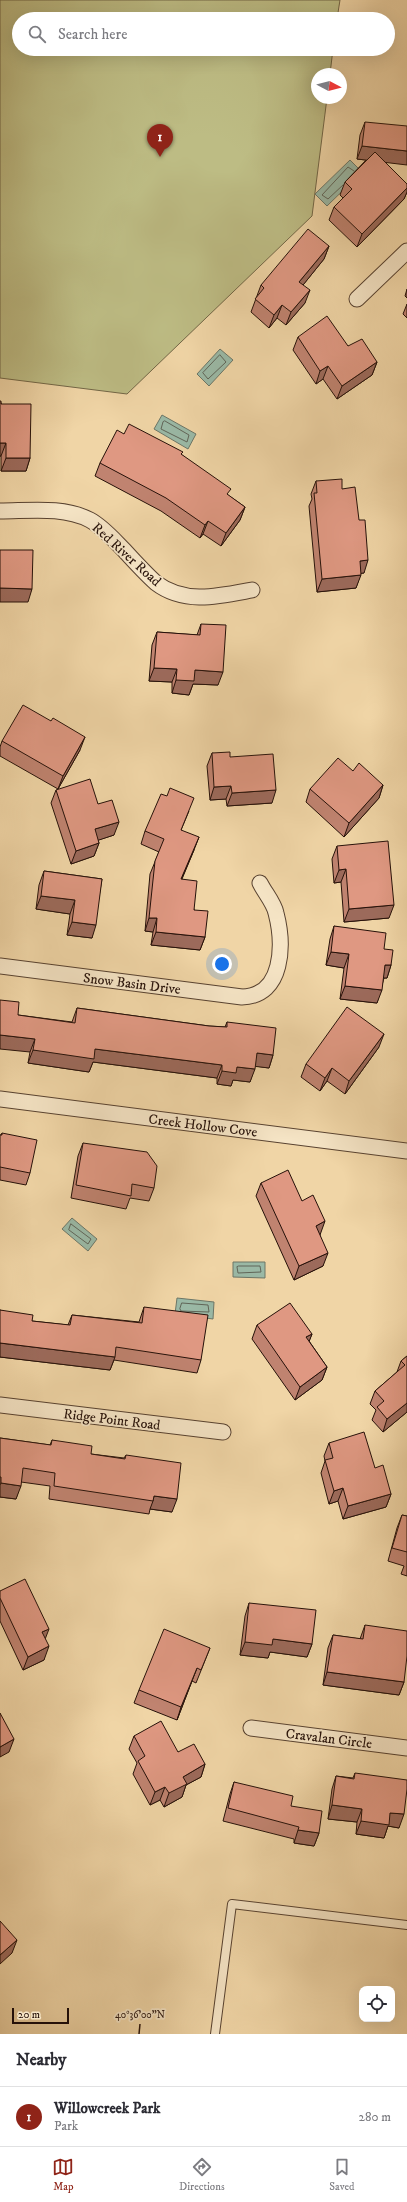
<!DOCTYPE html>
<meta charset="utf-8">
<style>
:root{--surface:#fff;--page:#f7f7f7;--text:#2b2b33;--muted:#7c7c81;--line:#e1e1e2;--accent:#8f2418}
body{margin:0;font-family:"IM FELL DW Pica",serif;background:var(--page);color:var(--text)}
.controls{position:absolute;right:12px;bottom:12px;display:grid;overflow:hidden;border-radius:8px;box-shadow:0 4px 16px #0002}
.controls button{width:36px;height:36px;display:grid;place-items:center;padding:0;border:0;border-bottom:1px solid var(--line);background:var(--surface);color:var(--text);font:20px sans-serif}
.compass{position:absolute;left:311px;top:68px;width:36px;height:36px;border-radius:50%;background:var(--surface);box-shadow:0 4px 16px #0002;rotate:97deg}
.scale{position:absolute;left:12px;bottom:10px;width:57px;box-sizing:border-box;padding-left:4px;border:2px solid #261109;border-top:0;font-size:11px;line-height:14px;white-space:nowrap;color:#261109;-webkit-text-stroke:3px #f5e4c5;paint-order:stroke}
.you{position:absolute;left:222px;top:964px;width:14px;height:14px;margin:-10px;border:3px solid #fff;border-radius:50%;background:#1a73e8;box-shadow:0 0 0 6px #1a73e833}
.badge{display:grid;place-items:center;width:26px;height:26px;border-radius:50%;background:var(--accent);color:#fff;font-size:13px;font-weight:700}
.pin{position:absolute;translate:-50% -33px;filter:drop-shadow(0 1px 2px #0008)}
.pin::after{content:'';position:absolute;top:21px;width:14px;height:12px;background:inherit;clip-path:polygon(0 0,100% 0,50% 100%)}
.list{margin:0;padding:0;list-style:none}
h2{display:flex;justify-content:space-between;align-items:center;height:52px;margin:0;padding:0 16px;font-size:17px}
h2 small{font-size:13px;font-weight:400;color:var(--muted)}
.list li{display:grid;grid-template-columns:26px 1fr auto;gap:12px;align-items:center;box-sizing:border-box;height:60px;padding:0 16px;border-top:1px solid var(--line)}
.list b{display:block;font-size:15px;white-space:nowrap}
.list p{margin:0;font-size:13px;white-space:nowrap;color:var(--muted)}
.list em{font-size:13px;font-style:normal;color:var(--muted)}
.icon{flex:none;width:22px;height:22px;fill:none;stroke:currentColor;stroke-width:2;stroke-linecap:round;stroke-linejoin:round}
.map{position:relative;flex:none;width:407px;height:2034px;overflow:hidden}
.search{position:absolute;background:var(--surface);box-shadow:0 4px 16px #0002;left:12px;right:12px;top:12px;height:44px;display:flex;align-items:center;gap:10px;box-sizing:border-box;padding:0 14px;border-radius:22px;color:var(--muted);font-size:15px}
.sheet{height:112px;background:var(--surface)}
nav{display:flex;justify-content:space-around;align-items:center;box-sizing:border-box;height:56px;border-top:1px solid var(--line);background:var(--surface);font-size:11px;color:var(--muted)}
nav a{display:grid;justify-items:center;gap:2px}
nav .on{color:var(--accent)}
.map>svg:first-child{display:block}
.green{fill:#bdbc84;stroke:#726646}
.water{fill:#9ab9a6;stroke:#6c7667}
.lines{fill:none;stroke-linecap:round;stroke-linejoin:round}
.shore{stroke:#606558;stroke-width:1}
.service-casing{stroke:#584230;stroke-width:10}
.minor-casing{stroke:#584230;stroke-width:17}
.service{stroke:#f5e4c5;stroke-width:8}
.minor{stroke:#f5e4c5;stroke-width:15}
.wall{fill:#c08370;stroke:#261109}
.shaded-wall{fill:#9c6a5b;stroke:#261109}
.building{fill:#df9882;stroke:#261109}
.ticks{fill:none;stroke:#261109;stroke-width:1.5}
.labels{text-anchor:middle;stroke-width:3.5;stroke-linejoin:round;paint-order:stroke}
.street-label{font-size:14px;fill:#261109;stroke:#f5e4c5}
.ticks-label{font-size:10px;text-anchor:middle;fill:#261109;stroke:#f5e4c5;stroke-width:3.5;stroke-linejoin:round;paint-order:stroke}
</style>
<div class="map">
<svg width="407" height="2034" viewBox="0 0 407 2034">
<rect width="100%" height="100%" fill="#f0d5a6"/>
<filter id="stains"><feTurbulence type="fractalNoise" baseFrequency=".005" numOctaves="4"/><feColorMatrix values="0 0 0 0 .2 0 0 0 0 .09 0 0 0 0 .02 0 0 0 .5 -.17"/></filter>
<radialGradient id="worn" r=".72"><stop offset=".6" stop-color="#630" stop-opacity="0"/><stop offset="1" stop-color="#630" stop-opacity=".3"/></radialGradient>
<path class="green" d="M0,0h340l-3,19h-318v30h314l-3,25h-13v24h10l-15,118 -185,178 -127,-16z"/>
<path class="water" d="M350,160l12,12 -35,34 -12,-12z
M220,349l13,11 -24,26 -12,-12z
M162,415l34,19 -8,15 -34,-20z
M72,1218l25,21 -9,12 -26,-22z
M233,1262h32v16l-32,-1z
M177,1298l37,4 -1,17 -38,-5z"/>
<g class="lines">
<path class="shore" d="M343,185l-15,14 -6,-4 26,-28 6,4
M220,355l6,7 -18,17 -5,-6z
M165,421l24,14 -2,7 -26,-13 2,-7z
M71,1224l20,15 -3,5 -19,-14z
M239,1266h21l1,6 -23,1 -1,-6z
M182,1303l26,2 1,7 -28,-1 -1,-2z"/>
<g class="service-casing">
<path id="service" d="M215,2034l17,-130 175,21"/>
</g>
<g class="minor-casing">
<path id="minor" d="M357,299l50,-48
M0,511c29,0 63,-5 90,9 13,7 24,20 34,30 10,11 21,23 32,33 29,22 64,13 96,7
M0,966l242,31c42,-1 42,-53 34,-84 -2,-10 -11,-20 -16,-30
M0,1099l407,52
M0,1405l223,27
M251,1728l156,20"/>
</g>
<use href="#service" class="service"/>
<use href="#minor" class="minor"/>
</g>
<path class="wall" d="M365,122l20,40 22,22v8l-3,7 -47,48 -28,-27 5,-13 9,-9 -3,-3 5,-13 21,-22 -9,-1 3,-24z
M329,246l-5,13 -21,26 2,18 -19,22 -9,-7 -8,10 -18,-16 10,-27z
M407,289v9l-2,-2z
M407,304v14l-4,-4z
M298,337l50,9 29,16 -5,13 -35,24 -14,-20 -7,5 -23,-34z
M0,401l30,57 -4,13h-25v-15h-1z
M124,434l58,21 46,40 17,12 -5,13 -19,26 -18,-12 -3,4 -39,-27 -66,-35 5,-13z
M316,481l26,8 22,84h-3l-5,15 -39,4 -8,-86 3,-7 -1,-5z
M201,624l17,61 -25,-1 -4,11 -17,-2v-11l-23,-1 3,-36 5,-13 40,3z
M51,721l29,29 -22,39 -58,-33v-9l2,-6z
M212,753l18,4 42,46 -45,3 -1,-7 -16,1 -3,-34z
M353,771l30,14 -4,13 -35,39 -38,-35 4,-13z
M56,790l42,14 16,31 -16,5 1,3 -5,13 -23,8 -20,-61z
M189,811l-8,19 13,20 -12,29 23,58 -5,13 -49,-5 2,-13 -8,-1 5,-57 9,-22 -18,-8 4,-13z
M337,846l52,72 -45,4 -3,-40 -7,1 -2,-24z
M44,871l58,8 -10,59 -25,-3 3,-21 -34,-5 3,-24z
M334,926l50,23 7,16 -4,13h-3l-7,25 -37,-4 4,-31 -18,-3 4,-26z
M77,1008l132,18 16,1 2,-5 46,33 -4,13 -14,-2 -5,16 -17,-2 -2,6 -14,-2v-6l-124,-16 -4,10 -61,-9 2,-11 -12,-37 54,7z
M379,1047l-34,47 -18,-13 -7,10 -19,-14 5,-13z
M2,1133l28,40 -4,12 -26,-5v-45h1z
M83,1143l71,45 -5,13 -19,-3 -4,11 -55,-11 7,-42z
M261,1183l41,18 18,34 3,31 -29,14 -38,-84z
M144,1307l57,53 -4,13 -83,-13 -4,10 -110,-13v-47l32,11 36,4 4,-10 67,7z
M257,1325l55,9 -3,7 18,26 -5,13 -27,20 -43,-61z
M407,1356v56l-24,20 -11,-12 4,-10 -6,-6 5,-13 22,-19 4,-11z
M0,1438l50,7 2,-5 39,14 33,4 2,-3 46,57 -22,-3 -1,5 -100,-15 1,-13 -29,-4 -5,17 -16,-2z
M329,1443l46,25 16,26 -5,13 -43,12 -5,-18 -9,3 -8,-31 4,-12 -1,-5z
M402,1515l5,1v60l-6,-2 3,-8 -16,-5 9,-33z
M0,1591l45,48 -1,21 -21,10 -23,-49z
M249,1603l63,41 -5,13 -37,-5 -2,6 -28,-3 5,-39z
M365,1625l39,57 -5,13 -76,-10 5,-37 5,-13 27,4z
M210,1648l-14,35 -4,-2 -15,39 -43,-17 5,-13z
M134,1736l44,16 27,12 -4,13 -15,8 -4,12 -18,10 -4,-7 -10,5 -17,-31 4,-11 -8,-14z
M355,1773l44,55 -11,-2 -4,12 -28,-4 1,-12 -29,-3 4,-30 4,-13 17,2z
M234,1782l57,24 28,27 -5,13 -20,-3v-4l-71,-18 7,-27z"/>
<path class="shaded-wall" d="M362,146l45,5v14l-50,-6z
M407,188v4l-3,7 -47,48 5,-13z
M329,246l-5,13 -29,36 4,-13z
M310,290l-5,13 -19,22 5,-13z
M282,305l-5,13 -8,10 5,-13z
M377,362l-5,13 -35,24 5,-13z
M328,366l-5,13 -7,5 4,-13z
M0,443h6l-5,13h-1z
M6,458h24l-4,13h-25z
M245,507l-5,13 -19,26 5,-13z
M208,521l-5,13 -3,4 5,-13z
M368,560l-4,13 -9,1 5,-13z
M361,575l-5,13 -39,4 5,-13z
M0,588l32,1 -4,13h-28z
M154,668l23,1 -5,13 -23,-1z
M195,670l28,2 -5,13 -25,-1 -4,11 -17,-2 4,-13z
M85,737l-5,13 -22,39 5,-13z
M383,785l-4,13 -35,39 5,-14z
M231,786l-5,13 -16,1 4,-13z
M276,790l-4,13 -45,3 5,-13z
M119,822l-5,13 -24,8 5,-14z
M199,837l-5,13 -18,42 5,-13z
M99,843l-5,13 -23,8 5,-13z
M346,869l-5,13 -7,1 5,-13z
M41,896l34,4 -5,14 -34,-5z
M394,905l-5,13 -45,4 5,-13z
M149,918h8l-4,14 -8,-1z
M72,922l24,3 -4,13 -25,-3z
M156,932l49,5 -5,13 -49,-5z
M331,952l18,2 -5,14 -18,-3z
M385,965h6l-4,13h-6z
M345,986l37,4 -5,13 -37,-4z
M384,1034l-5,13 -34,47 4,-13z
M0,1035l35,4 -5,13 -30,-3z
M95,1049l127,16 -5,13 -124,-16 -4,10 -61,-9 5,-13z
M257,1053l16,2 -4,13 -17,-2z
M237,1067l18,2 -5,13 -17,-2 -2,6 -14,-2 5,-13z
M332,1068l-5,13 -7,10 5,-13z
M325,1221l-5,14 -9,4 5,-13z
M328,1253l-5,13 -29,14 5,-14z
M312,1334l-5,13 -1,-10z
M0,1343l115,14 -5,13 -110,-13z
M327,1367l-5,13 -27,20 5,-13z
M407,1403v9l-24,20 4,-13z
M1,1483l20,3 -5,13 -16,-2v-12z
M343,1488l-5,13 -9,3 5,-13z
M391,1494l-5,13 -43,12 5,-13z
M154,1496l23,3 -5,13 -22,-3 3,-8z
M49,1629l-5,13 -2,-10z
M273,1639l39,5 -5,13 -37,-5 -2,6 -28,-3 5,-13z
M49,1646l-5,14 -21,10 5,-13z
M197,1668l-20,52 4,-13z
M327,1672l77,10 -5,13 -76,-10z
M14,1739l-5,13 -9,5v-10z
M205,1764l-4,13 -15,8 -4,12 -18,10 5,-14 14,-16z
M165,1787l-5,13 -10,5 5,-13z
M332,1805l30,4 -5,13 -29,-3z
M390,1813l14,1 -5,14 -11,-2 -4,12 -28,-4 5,-13z
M298,1830l21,3 -5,13 -20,-3z
M17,1940l-5,13 -12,11v-9z"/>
<path class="building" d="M365,122l42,4v25l-45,-5z
M375,152l32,32v4l-45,46 -28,-27 18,-18 -7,-7z
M308,229l21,17 -30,36 11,8 -19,22 -9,-7 -8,10 -19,-16 9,-11 -3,-3z
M327,316l21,30 14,-7 15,23 -35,24 -14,-20 -8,5 -22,-34z
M0,401h1v3h30l-1,54h-24v-15h-6z
M129,424l54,28 -2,2 50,35 -4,5 18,13 -19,26 -18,-12 -3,4 -39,-27 -66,-35 17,-33 7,4z
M342,479v10l13,-2 4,33h6l3,40 -8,1 1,14 -39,4 -8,-86h3l-1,-12z
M0,550h33l-1,39 -32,-1z
M201,624l25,1 -3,47 -28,-2 -1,11 -18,-1 1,-11 -23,-1 3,-36 43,3z
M23,705l28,16 2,-3 32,19 -22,39 -61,-35z
M230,752v5l43,-3 3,36 -44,3 -1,-7 -17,1 -2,-34z
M338,758l15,13 6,-8 24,22 -34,38 -39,-34z
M90,779l8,25 14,-4 7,22 -24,7 4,14 -23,8 -20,-61z
M170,788l24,10 -13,32 18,7 -18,42 16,2 -3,29 14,1 -3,26 -49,-5 1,-14h-8l6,-57 9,-22 -19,-8 16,-37 6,2z
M388,841l6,64 -45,4 -3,-40 -7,1 -2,-24z
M44,871l58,8 -6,46 -24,-3 3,-22 -34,-4z
M334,926l52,7 -2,16 9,1 -2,15h-6l-3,25 -37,-4 4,-32 -18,-2z
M0,1000l19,2 -1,13 57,8 2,-15 132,18 18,1v-5l49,6 -3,27 -16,-2 -2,16 -18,-2 -1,6 -14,-2v-6l-127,-16 -1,10 -61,-9 2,-11 -35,-4z
M347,1007l37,27 -35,47 -17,-13 -7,10 -19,-14z
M2,1133l35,7 -7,33 -30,-6v-32h2z
M83,1143l64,9 10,14 -3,22 -22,-4 -1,12 -55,-11z
M288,1170l14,31 11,-6 12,26 -9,5 12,27 -29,13 -38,-83z
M290,1303l22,31 -6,3 21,30 -27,20 -43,-62z
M144,1307l64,8 -7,45 -85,-13 -1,10 -115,-14v-33l33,5 -1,6 38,4 2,-10 70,8z
M407,1356v47l-20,16 -10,-12 7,-6 -9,-10 30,-26 -4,-4z
M364,1432l11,36 8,-3 8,29 -43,12 -5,-18 -9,3 -9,-31 8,-2 -4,-15z
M0,1438l51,7 1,-5 40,6 -1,8 34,5 1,-4 55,8 -4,36 -23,-3 -1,5 -99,-15 1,-13 -32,-5 -2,18 -20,-3v-6h-1z
M402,1515l5,1v36l-15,-4z
M25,1579l24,50 -7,3 7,14 -21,11 -28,-59v-7z
M249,1603l67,7 -4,34 -39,-5 -1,6 -27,-3z
M365,1625l42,6v25l-3,26 -77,-10 6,-37 30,4z
M164,1629l46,19 -9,22 -4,-2 -16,39 -42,-17z
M0,1713l14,26 -14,8z
M161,1721l17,31 16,-8 11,20 -22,13 4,7 -18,9 -4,-6 -10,5 -17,-31 7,-5 -11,-20z
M355,1773l52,7v9l-3,25 -14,-1 -1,12 -28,-4 1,-12 -30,-4 4,-29 18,3z
M234,1782l59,14 -2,10 31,5 -3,22 -21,-3 1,-3 -71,-19z
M0,1921l17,19 -17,15z"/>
<path class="ticks" d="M139,2034l1,-10"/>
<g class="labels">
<g class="street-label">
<text transform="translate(127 554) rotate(42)" y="5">Red River Road</text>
<text transform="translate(132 983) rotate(7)" y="5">Snow Basin Drive</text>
<text transform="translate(203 1125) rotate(7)" y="5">Creek Hollow Cove</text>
<text transform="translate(112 1419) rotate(7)" y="5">Ridge Point Road</text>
<text transform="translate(329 1738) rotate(7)" y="5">Cravalan Circle</text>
</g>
</g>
<g class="ticks-label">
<text x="140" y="2018">40°36'00"N</text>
</g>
<rect width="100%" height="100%" filter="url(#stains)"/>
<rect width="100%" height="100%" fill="url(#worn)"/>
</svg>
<div class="controls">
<button><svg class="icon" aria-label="locate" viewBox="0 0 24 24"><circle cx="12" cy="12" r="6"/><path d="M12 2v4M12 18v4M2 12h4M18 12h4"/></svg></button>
</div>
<svg class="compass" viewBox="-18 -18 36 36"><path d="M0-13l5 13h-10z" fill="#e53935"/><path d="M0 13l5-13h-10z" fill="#7c7c81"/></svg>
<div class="scale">20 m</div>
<div class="you"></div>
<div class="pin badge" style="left:160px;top:157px">1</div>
<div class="search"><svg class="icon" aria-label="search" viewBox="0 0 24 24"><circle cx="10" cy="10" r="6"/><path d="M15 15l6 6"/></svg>Search here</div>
</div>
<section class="sheet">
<h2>Nearby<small></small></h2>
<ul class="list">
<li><span class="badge">1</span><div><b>Willowcreek Park</b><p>Park</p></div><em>280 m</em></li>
</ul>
</section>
<nav>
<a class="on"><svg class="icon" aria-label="map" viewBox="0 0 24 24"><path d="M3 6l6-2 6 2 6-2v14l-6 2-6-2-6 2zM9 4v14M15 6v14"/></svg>Map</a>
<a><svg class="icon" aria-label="directions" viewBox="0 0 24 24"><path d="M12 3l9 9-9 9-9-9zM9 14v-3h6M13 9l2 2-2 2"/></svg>Directions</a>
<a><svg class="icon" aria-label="saved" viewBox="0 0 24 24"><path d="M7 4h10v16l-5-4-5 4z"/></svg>Saved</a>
</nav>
